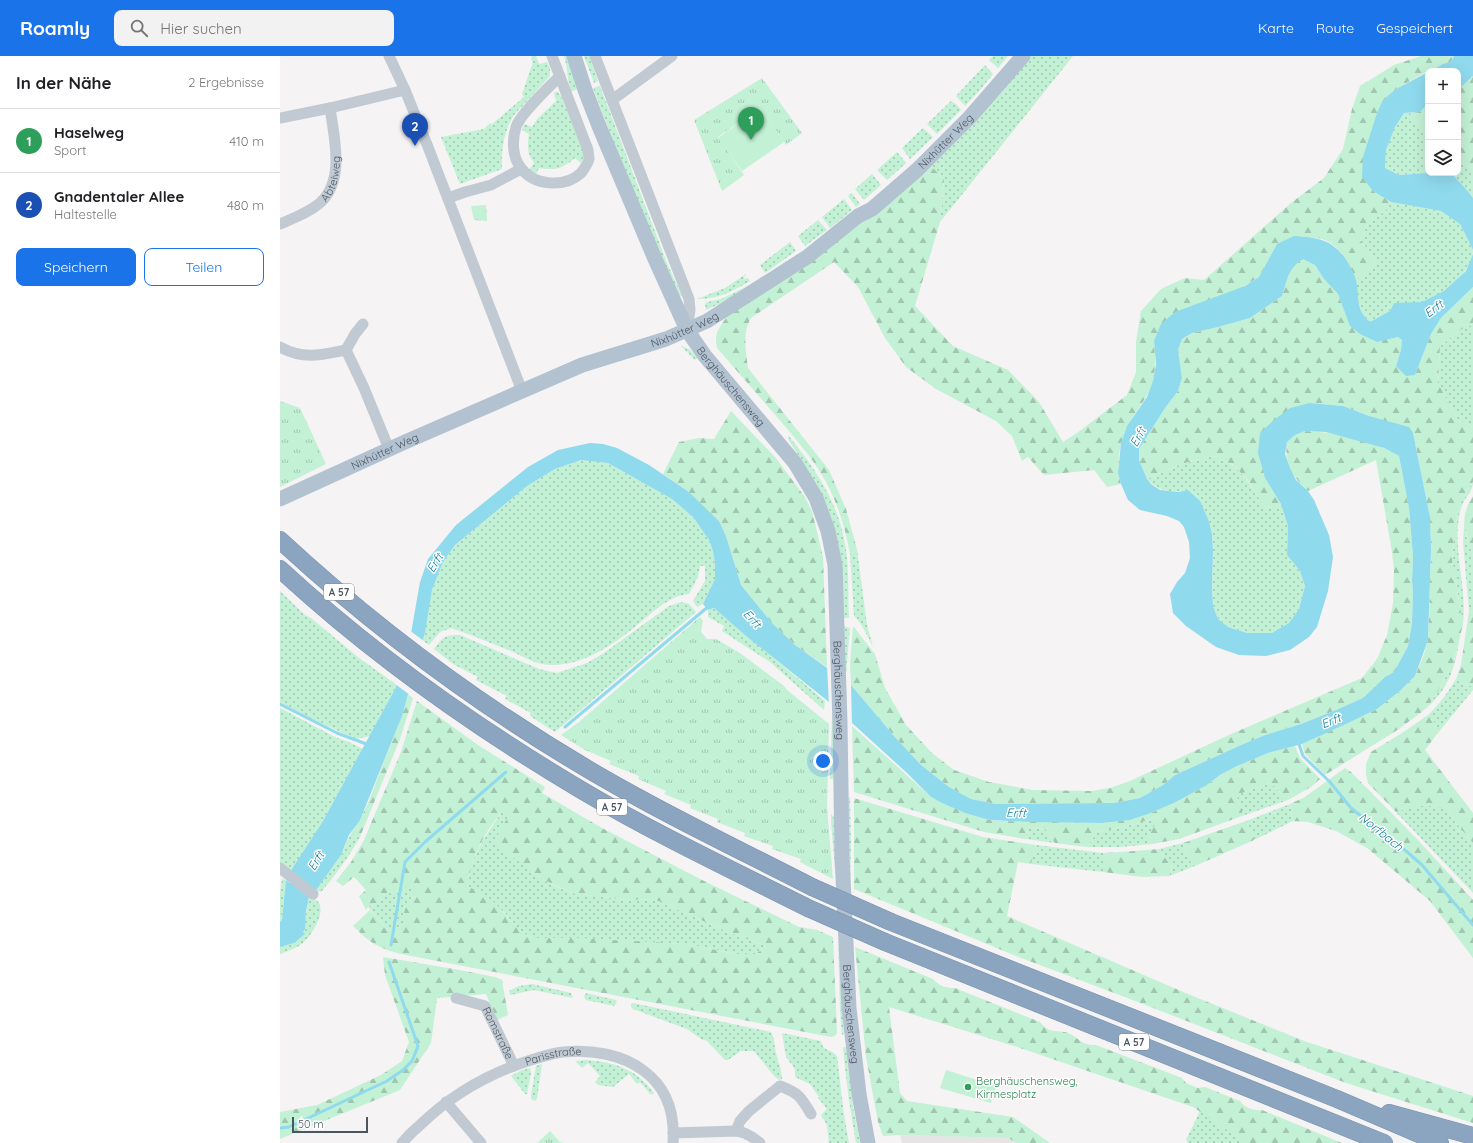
<!DOCTYPE html>
<html lang="de">
<meta charset="utf-8">
<style>
:root{--surface:#fff;--page:#f2f2f2;--text:#202124;--muted:#757577;--line:#e0e0e0;--accent:#1a73e8}
body{margin:0;font-family:Quicksand,sans-serif;background:var(--page);color:var(--text)}
.controls{position:absolute;right:12px;top:12px;display:grid;overflow:hidden;border-radius:8px;box-shadow:0 4px 16px #0002}
.controls button{width:36px;height:36px;display:grid;place-items:center;padding:0;border:0;border-bottom:1px solid var(--line);background:var(--surface);color:var(--text);font:20px sans-serif}
.scale{position:absolute;left:12px;bottom:10px;width:76px;box-sizing:border-box;padding-left:4px;border:2px solid #4a5661;border-top:0;font-size:11px;line-height:14px;white-space:nowrap;color:#4a5661;-webkit-text-stroke:3px #fff;paint-order:stroke}
.you{position:absolute;left:543px;top:705px;width:14px;height:14px;margin:-10px;border:3px solid #fff;border-radius:50%;background:#1a73e8;box-shadow:0 0 0 6px #1a73e833}
.badge{display:grid;place-items:center;width:26px;height:26px;border-radius:50%;background:var(--accent);color:#fff;font-size:13px;font-weight:700}
.pin{position:absolute;translate:-50% -33px;filter:drop-shadow(0 1px 2px #0008)}
.pin::after{content:'';position:absolute;top:21px;width:14px;height:12px;background:inherit;clip-path:polygon(0 0,100% 0,50% 100%)}
.list{margin:0;padding:0;list-style:none}
h2{display:flex;justify-content:space-between;align-items:center;height:52px;margin:0;padding:0 16px;font-size:17px}
h2 small{font-size:13px;font-weight:400;color:var(--muted)}
.list li{display:grid;grid-template-columns:26px 1fr auto;gap:12px;align-items:center;box-sizing:border-box;height:64px;padding:0 16px;border-top:1px solid var(--line)}
.list b{display:block;font-size:15px;white-space:nowrap}
.list p{margin:0;font-size:13px;white-space:nowrap;color:var(--muted)}
.list em{font-size:13px;font-style:normal;color:var(--muted)}
.actions{display:flex;gap:8px;padding:12px 16px}
.actions a{flex:1;padding:9px 0;border:1px solid var(--accent);border-radius:8px;text-align:center;font-size:14px;color:var(--accent)}
.actions .main{background:var(--accent);color:#fff}
.icon{flex:none;width:22px;height:22px;fill:none;stroke:currentColor;stroke-width:2;stroke-linecap:round;stroke-linejoin:round}
.map{position:relative;flex:none;width:1193px;height:1087px;overflow:hidden}
header{display:flex;align-items:center;gap:24px;box-sizing:border-box;height:56px;padding:0 20px;background:var(--accent);color:#fff}
header strong{font-size:19px}
nav{display:flex;gap:22px;margin-inline-start:auto;font-size:14px}
.search{width:280px;height:36px;background:var(--page);display:flex;align-items:center;gap:10px;box-sizing:border-box;padding:0 14px;border-radius:8px;color:var(--muted);font-size:15px}
main{display:flex}
aside{flex:1;background:var(--surface)}
.map>svg:first-child{display:block}
.education{fill:#e6e4e5}
.grass{fill:url(#grass-dots)}
.forest{fill:url(#forest-firs);fill-rule:evenodd}
.park{fill:url(#park-tufts)}
.garden{fill:#c3f1d5}
.water{fill:#90daee}
.pier{fill:#f5f3f3}
.lines{fill:none;stroke-linecap:round;stroke-linejoin:round}
.stream{stroke:#90daee;stroke-width:3}
.highway-casing{stroke:#7690ad;stroke-width:18}
.minor{stroke:#c1cad2;stroke-width:11}
.major{stroke:#b3c2d1;stroke-width:15}
.highway{stroke:#8ba5c1;stroke-width:17}
.highway-bridge-casing{stroke:#7690ad;stroke-width:18;stroke-linecap:butt}
.highway-bridge{stroke:#8ba5c1;stroke-width:17}
.leisure-dot{fill:#2e9e5b;stroke:#fff;stroke-width:1.5}
.labels{text-anchor:middle;stroke-width:3;stroke-linejoin:round;paint-order:stroke}
.shield{fill:#fff;stroke:#808990;stroke-width:1}
.shield-label{font-size:10px;font-weight:bold;fill:#4a5661}
.street-label{font-size:11px;fill:#4a5661;stroke:#fff}
.leisure-label{font-size:11px;fill:#27864d;stroke:#fff;text-anchor:start}
.water-label{font-size:12px;font-style:italic;fill:#0c7c9b;stroke:#fff}
</style>
<header>
<strong>Roamly</strong>
<div class="search"><svg class="icon" aria-label="search" viewBox="0 0 24 24"><circle cx="10" cy="10" r="6"/><path d="M15 15l6 6"/></svg>Hier suchen</div>
<nav><a>Karte</a><a>Route</a><a>Gespeichert</a></nav>
</header>
<main>
<aside>
<h2>In der Nähe<small>2 Ergebnisse</small></h2>
<ul class="list">
<li><span class="badge" style="background:#2e9e5b">1</span><div><b>Haselweg</b><p>Sport</p></div><em>410 m</em></li>
<li><span class="badge" style="background:#1a4fb4">2</span><div><b>Gnadentaler Allee</b><p>Haltestelle</p></div><em>480 m</em></li>
</ul>
<div class="actions"><a class="main">Speichern</a><a>Teilen</a></div>
</aside>
<div class="map">
<svg width="1193" height="1087" viewBox="0 0 1193 1087">
<defs>
<pattern id="grass-dots" width="8" height="8" patternUnits="userSpaceOnUse"><rect width="8" height="8" fill="#c3f1d5"/><path d="M2 2h.1M6 6h.1" fill="none" stroke="#a0c6b0" stroke-width="1.8" stroke-linecap="round"/></pattern>
<pattern id="forest-firs" width="22" height="20" patternUnits="userSpaceOnUse"><rect width="22" height="20" fill="#c3f1d5"/><path d="M5 1l3.5 6h-7zM16 11l3.5 6h-7z" fill="#a0c6b0"/></pattern>
<pattern id="park-tufts" width="24" height="20" patternUnits="userSpaceOnUse"><rect width="24" height="20" fill="#c3f1d5"/><path d="M3 7l-1-3M5 7V3M7 7l1-3M15 17l-1-3M17 17v-4M19 17l1-3" fill="none" stroke="#a0c6b0"/></pattern>
</defs>
<rect width="100%" height="100%" fill="#f5f3f3"/>
<path class="education" d="M620,1079l108,3 9,5h-115z"/>
<path class="grass" d="M252,0h4l3,8 8,-2 3,6v8l-36,39c-10,16 -13,35 -12,54l-42,15 -19,-47 43,-8 6,-6 2,1 32,-27 -2,-3 11,-32 -2,-2z
M284,0h3l10,33 -6,3c-4,-12 -3,-24 -7,-36z
M304,0h5l9,25 -4,2z
M713,0h15l-10,12 -9,-8z
M749,0h44l-133,166 4,-43 -16,-16z
M705,9l8,9 -13,16 -15,16 -9,-10z
M320,30l67,177 15,33 -3,1 -48,-109 -38,-100z
M277,35l4,5 22,54v9l-2,4 -6,-5c-12,10 -19,13 -36,10l-3,6 -7,-4 5,-7c-7,-9 -7,-18 -5,-29l-7,-4 2,-6 8,3 6,-9 18,-17 -2,-8z
M671,45l5,3 5,6 -24,24 -10,-10z
M1124,57h6l12,19 6,6v35l-29,2 -14,-7 1,-18 9,-23z
M643,72l10,9 -23,22 -8,-11z
M617,96l9,11 -19,17 -10,-10z
M1178,104l6,5 9,3v30l-7,-9 -13,-14 -12,-2h17z
M592,118l9,11 -17,15 -9,-11z
M572,137l8,11 -4,3 -8,-11z
M564,143l8,11 -22,18 -8,-11z
M1111,146l50,9 19,13 13,26c0,22 -31,46 -50,52 -8,3 -20,1 -29,1l-4,8 -20,11c-13,-11 -13,-26 -14,-42l21,-18 -17,-22 8,-16 18,-14z
M538,164l9,10 -22,16 -7,-10z
M510,186l6,9 -31,22 -5,-8z
M466,218l-2,4 1,1 2,-2 3,4c-19,11 -31,18 -53,18l28,-11z
M470,229l-20,14 -24,11 -1,-6 2,-2 14,-3z
M1193,269v101l-15,-6 -20,-37 2,-37 26,-20z
M401,290l8,3 9,9 -3,2z
M508,379c28,34 52,70 58,115 3,22 2,45 3,68h-7v-21l-41,-138 -12,-18z
M932,400c6,3 15,5 20,9 16,11 23,30 35,44l14,-5 7,22 -1,29 13,16 5,15 -6,23 -10,14 -16,10h-26l-19,-6 -10,-8 -5,-13 -1,-20 1,-36 -1,-16 -24,-44c-15,3 -30,2 -41,-11l34,-15z
M301,404l27,3 64,36 21,18 16,23 4,11 2,13v15l-12,25 -6,3 -4,-6 12,-20v-15h-5l-2,11 -9,17c-21,2 -37,19 -54,33 -25,20 -59,43 -93,37 -10,-2 -20,-8 -29,-12 -20,-8 -41,-17 -62,-24l-11,4 -11,13 -7,-5 10,-50 11,-28 12,-17 72,-59 28,-17z
M1193,426c0,9 -6,13 -10,21 -3,7 -4,14 -5,21 -3,34 9,67 5,100l-11,-64 3,-32 5,-23 4,-10z
M1185,455l1,24 7,21v56l-4,-1 -6,-69z
M577,493l10,76 6,22c-5,-10 -11,-24 -19,-31l-4,-62z
M0,535l25,24 6,3 48,40 38,27 -27,51 -14,3 -46,-21 -30,-16z
M401,546l8,2 7,8 -141,120 -25,-16 1,-3 -26,-14 2,-3 -31,-16 2,-3 -25,-13 -19,-15c9,-12 10,-14 26,-14l79,34 18,4 30,-10 17,-10 65,-47z
M434,552l111,93 -1,9 -54,-48 -48,-31 2,-5 -16,-9v-7z
M564,570l6,2 -4,46 -2,-3z
M1180,582c-6,33 -11,51 -37,73l7,-8 7,-10 17,-32z
M1176,623l7,6 9,1 1,-1v5l-36,44 -2,-10 -7,-9c12,-11 20,-23 28,-36z
M0,652l57,30 12,4 14,7 -40,72 -32,51 -11,-8z
M552,661l2,1 -1,61h-3z
M990,727c8,4 10,13 18,17l-46,16v-7l-5,-11 2,-4z
M570,741l1,46 -1,44 -2,-89z
M1010,748l3,17 -39,19 -8,-19z
M1151,749l17,5 5,9 20,24v50l-77,-81 18,-6z
M222,756l6,5 21,52 15,11 16,8 12,5 55,7 27,-1 74,33 38,14 -10,8h-20l-50,-10 -154,-6 -12,-7 -17,-20 -36,-25c5,-31 17,-49 35,-74z
M551,758l3,3 2,63 -5,-57z
M880,761l-11,24 3,3 -32,3h-33l10,-15 38,-8z
M765,772l10,15 -30,-4 3,-10z
M71,777l9,4c-11,20 -24,37 -39,55l-6,-2 26,-35z
M903,787l5,16 7,7 -26,10 3,-9 -13,-18z
M756,789l67,8v19l-72,-8z
M2,823l4,1 -4,40 -2,2v-28z
M131,823c7,14 3,13 -3,26 -2,5 -2,13 -3,19l-16,7 -21,-24 9,-4 2,-4 6,-5 18,-4z
M29,841c24,4 5,36 -6,46 -6,5 -15,8 -23,11v-7l14,-4 9,-10z
M558,884l6,94 -2,1 -2,-24z
M252,928l39,9 2,5 -39,-8 -24,5 -1,-4 10,-5z
M306,937l30,7 1,2 -3,4 -28,-6 -2,-3z
M353,947l138,29c4,7 3,13 5,21 2,9 6,17 6,26l-3,1 -5,-4 -20,-25h-13l-13,9h-3l-18,-19 -6,-2 -14,-10 -54,-20 -2,-2v-3z
M502,977l39,8c2,11 9,7 16,15l7,59 5,28h-20l-2,-18 -6,-10 6,-6 -9,-11 1,-1 -9,-13 -15,-7v-8l-9,-12z
M564,991h2l7,59 7,37h-4c-6,-32 -10,-63 -13,-95z
M306,1004c29,2 50,9 68,33l-3,2 -11,-13 -3,2 -8,-10 -16,13 -15,-2 -3,-3 5,-6 -12,-13 -6,5 -7,-7z
M262,1008l-5,35 -2,2 -4,-2v-4l5,-29z
M250,1012l1,5 -4,21h-2l-14,-18 11,-6z
M920,1055l46,32h-58l-2,-3z"/>
<path class="forest" d="M1141,0h33l-3,6c-20,5 -37,17 -55,27l-23,102 18,11 -5,8 -18,14 -8,16 17,22 -21,18c-8,-18 -19,-42 -42,-42 -12,0 -25,4 -37,6l-18,33 -105,64c1,14 2,27 -1,40 -5,18 -18,30 -26,46 -8,17 -11,39 -6,57l-14,3 -13,-17 -50,5 -16,-18 -6,4 -10,-25 -16,-15 -60,-32 -30,-22 -21,-29 -27,-51 -24,-25 -83,56c-9,16 -5,32 -3,50l81,102 17,39 11,40 -7,5c-5,-27 -12,-50 -25,-74 -13,-23 -31,-43 -48,-63 -20,-23 -40,-46 -60,-69 -3,-14 1,-19 9,-30l202,-155 16,16 -4,43 -25,84 38,40 55,24 31,32 24,40 14,-9 50,-38 9,-23v-30l5,-31 20,-22 24,-11 19,2 87,-77 33,-25 19,-29 9,-40 8,-23 34,-21z
M1193,20v92l-9,-3 -6,-5v-70z
M1148,49v33l-6,-6 -12,-19 10,-1z
M1023,202l12,7 9,14 14,15 9,23 42,22 9,-2 4,3 -1,10 -5,16 19,9 16,-41 10,-16 32,-31v38l-7,1 -26,20 -2,37 20,37 15,6v56l-9,13 -4,10 -5,23 -3,32 11,64 -9,37 -17,32 -7,10 -7,8 -24,18 -74,46 -20,-21 -3,-10 75,-35 24,-19 14,-14 8,-19 5,-17 1,-20 2,-70 -1,-33 -17,-84 -70,-27 -33,-3 -45,75 16,26 -14,5 -7,-9 -13,-21 -15,-15 -20,-8 -31,8 -34,15 -8,-19v-11l26,-41 13,-17 4,-13 -4,-28 4,-11 10,-6 26,-6 32,-9 32,-22c5,-15 6,-28 21,-38z
M451,355l44,46 30,40 7,14 11,46 4,110 -32,-22 -23,-22 -31,-38 -15,-49 -7,-15 -30,-29 -26,-18 16,-32 20,-4 15,1z
M1025,375c32,1 66,9 94,25l10,52 4,48 -1,25 1,9 -1,33 -4,23 -14,26 -9,5 -22,21 -27,12 -35,14 -36,11 -24,10 -66,30 -12,10 -23,13 -26,5 -118,1 -25,-5 -22,-12 -28,-22 -27,-29 -43,-51 -1,-21 3,-38 22,28 10,34 21,37 26,28 22,17 35,12 44,8 58,1 19,-3 20,-7 101,-47 131,-56 15,-19 10,-24 6,-32 1,-34 -2,-17 -16,-92 -68,31c-16,-15 -24,-27 -21,-49l8,-7z
M1193,440v60c-7,-21 -14,-41 0,-60z
M1189,555l4,1v73l-1,1 -9,-1 -7,-6 5,-14z
M128,638l5,4 -13,41 -40,98 -9,-4c14,-19 22,-42 30,-64 10,-25 20,-49 27,-75z
M137,645l61,44 67,42 -3,6 60,35 102,53 95,46 18,3 16,7 4,96 -2,3 -4,1 -430,-83c-23,-6 -31,-11 -48,-28l17,-16 19,21 16,-7c0,-3 -1,-7 -1,-10 2,-15 16,-15 7,-34v3l-8,7 -18,4 -6,5 -2,4 -9,4 -2,3 -7,-14 7,-6 -12,-13 -11,9 -7,-5 15,-19 13,-22 37,-88zM222,756l6,5 -15,26 51,37 28,13 55,7 27,-1 74,33 38,14 -10,8h-20l-50,-10 -109,-6h-45l-12,-7 -25,-28 -13,-10 -15,-7c4,-27 17,-54 35,-74z
M1148,659l7,8 2,11 -12,16 48,63v30l-20,-24 -5,-9c-23,-7 -29,-5 -52,2l-28,-29 -2,-9v-10l5,-12 31,-19z
M572,670l78,70 35,17 24,7 10,1 103,2 28,-3 18,-6 26,-11 33,-18 13,-10 15,-8 33,-14 27,-7 5,12 20,21 -9,8 -23,13c-8,-4 -10,-13 -18,-17l-31,11 -2,4 5,11v7l-63,23 -27,5 -3,-3 -1,-4 11,-20 -24,7 -38,8 -10,15 -32,-4 -10,-15 -17,1 -3,10 -41,-7 -130,-40z
M1065,712l6,4 67,68 55,60v58l-43,-57 -63,-53 -31,-17 -28,-9 -15,-1 -3,-17 15,-7z
M574,742l129,39 53,8 -5,19 -13,-2 -11,54 181,78 116,47 169,55v27l-127,-40 -216,-84 -114,-43 -162,-67z
M966,765l8,19 -59,26 -7,-7 -5,-16z
M879,793l13,18 -3,9 -26,1 -40,-5v-19l19,-1z
M575,891l78,32c6,7 13,9 22,9l85,34c11,13 16,7 28,11 12,5 13,13 28,12l86,33 4,5 12,5 7,-1 35,14c5,7 13,10 22,9l80,33h-96l-53,-36 -173,-59 -131,-41 11,86 7,8 106,16 37,26h-33l-9,-5 -108,-3 -17,1 -5,-14 -12,-65z
M103,901l71,12 41,8 7,3 6,35 -11,5 -11,-26 -49,4 -6,45 -31,47 -120,49v-27l37,-7 64,-30 21,-14 7,-19 -24,-67z"/>
<path class="park" d="M482,22l40,55 -16,12 -26,-37 -42,29 26,38 -22,16 -28,-71z
M206,149l1,16 -13,-1 -3,-14z
M0,345l20,7 26,56 -46,23z
M420,561l3,4 -2,11 6,7h9l24,14 44,33 3,4 42,34 -2,83 6,72 -33,-17 1,-3 -29,-10 1,-3 -29,-10 1,-3 -28,-11 1,-3 -28,-11 1,-3 -27,-11 2,-3 -28,-12 1,-3 -30,-12 2,-3 -26,-11 -24,-15 18,-13z
M270,1075l10,11 5,1h-28z"/>
<path class="garden" d="M480,52l24,34 -42,29 -24,-33z
M666,1014l50,16 -5,17 -51,-15z"/>
<path class="water" d="M1174,0h19v20l-15,14v-19h-28l13,-7 8,-2z
M1148,16v32l-8,8 -16,1 -9,14 -9,23 -1,18 14,7 29,-2 25,2 13,14 7,9v52l-13,-26 -19,-13 -50,-9 -18,-11 -11,-14 1,-20 14,-44 6,-13 13,-11z
M1014,180c24,2 39,3 53,25 3,5 7,12 9,19 4,17 -2,28 14,42l20,-11 4,-8 28,-1 22,-11 22,-20 7,-17v33l-32,31 -10,16 -16,41 -9,1 -10,-10 5,-16 1,-10 -4,-3 -21,5 -17,-8 -10,-8 -12,-32 -14,-15 -9,-14 -12,-6c-15,9 -16,22 -21,37l-32,22 -32,9 -26,6 -10,6 -4,11 4,28 -4,13 -13,17 -26,41v11l8,19 4,5 9,6 18,2 10,-2 12,11 8,18 4,15 1,16 -1,37 1,19 5,13 10,8 19,6h25l17,-10 10,-14 6,-23 -5,-15 -13,-16 1,-29 -7,-22 -16,-26 -7,-25 2,-20 14,-13 16,-12 20,-5 33,3 26,10 40,11 4,6 17,84 1,33 -3,90 -13,36 -14,14 -24,19 -29,14 -46,21 -34,9 -33,14 -15,8 -13,10 -33,18 -26,11 -18,6 -28,3 -72,-1 -41,-2 -24,-7 -25,-11 -10,-6 -23,-23 -78,-71 -84,-67 -31,-27 -6,2 -5,-6 12,-25v-15l-2,-13 -4,-11 -16,-23 -21,-18 -64,-36 -19,-2 -8,-1 -26,9 -28,17 -72,59 -12,17 -11,28 -7,42 -23,84 -42,104 -11,15 -8,20 -25,35 -7,7 -3,15 -1,17 -2,3 2,2 -11,9 -14,4v-25l2,-2 4,-40 4,3 1,-11 1,-3 31,-48 72,-132 12,-33 13,-74 8,-23 28,-34 72,-58 30,-17 32,-7 13,1 14,4 32,17 40,27 30,29 7,15 15,49 31,38 23,22 56,40 43,51 27,29 28,22 22,12 25,5 118,-1 26,-5 23,-13 12,-10 66,-30 24,-10 36,-11 35,-14 27,-12 22,-21 9,-5 14,-26 4,-23 1,-33 -1,-9 1,-25 -4,-48 -10,-52 -15,-8 -58,-16 -21,-1 -10,4 -8,7 -2,12 5,14 6,12 12,11 6,9 15,35 4,22 -5,34 -11,36 -8,10 -19,13 -24,6 -27,-1 -23,-8 -30,-21 -13,-13 -3,-19 7,-12 8,-9 5,-15 -1,-16 -5,-15 -5,-6 -12,-5 -27,-6 -12,-10 -7,-16 -3,-11 3,-30 6,-17 20,-29 6,-16 3,-17 -2,-23 7,-17 14,-12 70,-26 14,-9 18,-33z"/>
<path class="pier" d="M129,574l15,11 -14,54 -15,-11 10,-29z
M547,609l24,18 1,44 -23,-22z"/>
<g class="lines">
<path class="stream" d="M0,648l57,29 32,12
M285,671l144,-121
M1018,685l5,15 27,26 21,26 31,25 24,18 16,14 51,60
M111,889l14,-83 20,-20 81,-70
M0,1072l9,-1 98,-46 16,-11 9,-9 6,-15 -29,-84"/>
<g class="highway-casing">
<path id="highway" d="M0,484c95,88 199,165 311,231 71,42 147,78 221,116
M0,513c92,85 195,158 303,222 73,43 149,79 225,117
M611,866l446,177 103,44
M605,886l499,201
M1109,1057l84,23"/>
</g>
<g class="minor">
<path d="M109,0l16,34 23,57 94,244"/>
<path d="M272,0c12,31 24,63 36,94 0,3 1,7 1,9 -1,5 -5,10 -8,14 -16,15 -47,13 -60,-5 -9,-11 -9,-28 -5,-41 4,-13 33,-40 44,-51"/>
<path d="M315,0l94,243 1,11 -3,20"/>
<path d="M332,44l60,-44"/>
<path d="M0,62l50,-10 75,-18"/>
<path d="M168,142l17,-6 26,-7 30,-16"/>
<path id="s1" d="M0,168c14,-6 30,-12 41,-22 24,-23 13,-65 9,-94"/>
<path d="M0,291c24,13 41,8 66,3"/>
<path d="M66,294l18,38 25,61"/>
<path d="M66,294l9,-16 8,-10"/>
<path d="M0,812l33,26"/>
<path id="s2" d="M176,942l29,8 29,60"/>
<path d="M166,1046l35,41"/>
<path d="M456,1075l4,-10 9,-10 31,-25c19,7 21,11 31,28"/>
<path d="M393,1077l63,-2c10,1 17,6 24,12"/>
<path id="s3" d="M122,1087c5,-6 11,-12 17,-17 32,-31 70,-53 112,-66 10,-3 21,-7 32,-8 27,-3 59,2 81,19 23,17 31,43 29,72"/>
</g>
<g class="major">
<path id="s4" d="M294,0l11,34 14,36 56,133 32,71 18,26 90,107 21,35 12,33 7,34 5,158 2,133 7,152 10,86 9,49"/>
<path id="s5" d="M0,443l125,-57 177,-77 84,-26 41,-18 100,-64 51,-41 14,-7 45,-39 53,-53 53,-61"/>
</g>
<use href="#highway" class="highway"/>
<g class="highway-bridge-casing">
<path id="highway-bridge" d="M532,831l79,35
M528,852l77,34"/>
</g>
<use href="#highway-bridge" class="highway-bridge"/>
</g>
<circle class="leisure-dot" cx="688" cy="1031" r="4"/>
<g class="labels">
<g class="shield">
<rect x="44" y="528" width="30" height="16" rx="3"/>
<rect x="317" y="743" width="30" height="16" rx="3"/>
<rect x="839" y="978" width="30" height="16" rx="3"/>
</g>
<g class="shield-label">
<text x="59" y="540">A 57</text>
<text x="332" y="755">A 57</text>
<text x="854" y="990">A 57</text>
</g>
<g class="street-label">
<text dy="4" stroke="none"><textPath href="#s5" startOffset="763">Nixhütter Weg</textPath></text>
<text dy="4" stroke="none"><textPath href="#s1" startOffset="73">Abteiweg</textPath></text>
<text dy="4" stroke="none"><textPath href="#s5" startOffset="439">Nixhütter Weg</textPath></text>
<text dy="4" stroke="none"><textPath href="#s4" startOffset="368">Berghäuschensweg</textPath></text>
<text dy="4" stroke="none"><textPath href="#s5" startOffset="115">Nixhütter Weg</textPath></text>
<text dy="4" stroke="none"><textPath href="#s4" startOffset="704">Berghäuschensweg</textPath></text>
<text dy="4" stroke="none"><textPath href="#s4" startOffset="1028">Berghäuschensweg</textPath></text>
<text dy="4" stroke="none"><textPath href="#s2" startOffset="60">Romstraße</textPath></text>
<text dy="4" stroke="none"><textPath href="#s3" startOffset="178">Parisstraße</textPath></text>
</g>
<g class="leisure-label">
<text x="696" y="1029">Berghäuschensweg,<tspan x="696" dy="13">Kirmesplatz</tspan></text>
</g>
<g class="water-label">
<text transform="translate(1154 253) rotate(-36)" y="4">Erft</text>
<text transform="translate(858 381) rotate(-61)" y="4">Erft</text>
<text transform="translate(155 507) rotate(-58)" y="4">Erft</text>
<text transform="translate(472 563) rotate(48)" y="4">Erft</text>
<text transform="translate(1051 665) rotate(-22)" y="4">Erft</text>
<text transform="translate(736 757) rotate(1)" y="4">Erft</text>
<text transform="translate(1101 776) rotate(39)" y="4">Norfbach</text>
<text transform="translate(36 805) rotate(-58)" y="4">Erft</text>
</g>
</g>
</svg>
<div class="controls">
<button>+</button>
<button>−</button>
<button><svg class="icon" aria-label="layers" viewBox="0 0 24 24"><path d="M12 4l9 5-9 5-9-5zM3 14l9 5 9-5"/></svg></button>
</div>
<div class="scale">50 m</div>
<div class="you"></div>
<div class="pin badge" style="left:471px;top:84px;background:#2e9e5b">1</div>
<div class="pin badge" style="left:135px;top:90px;background:#1a4fb4">2</div>
</div>
</main>
